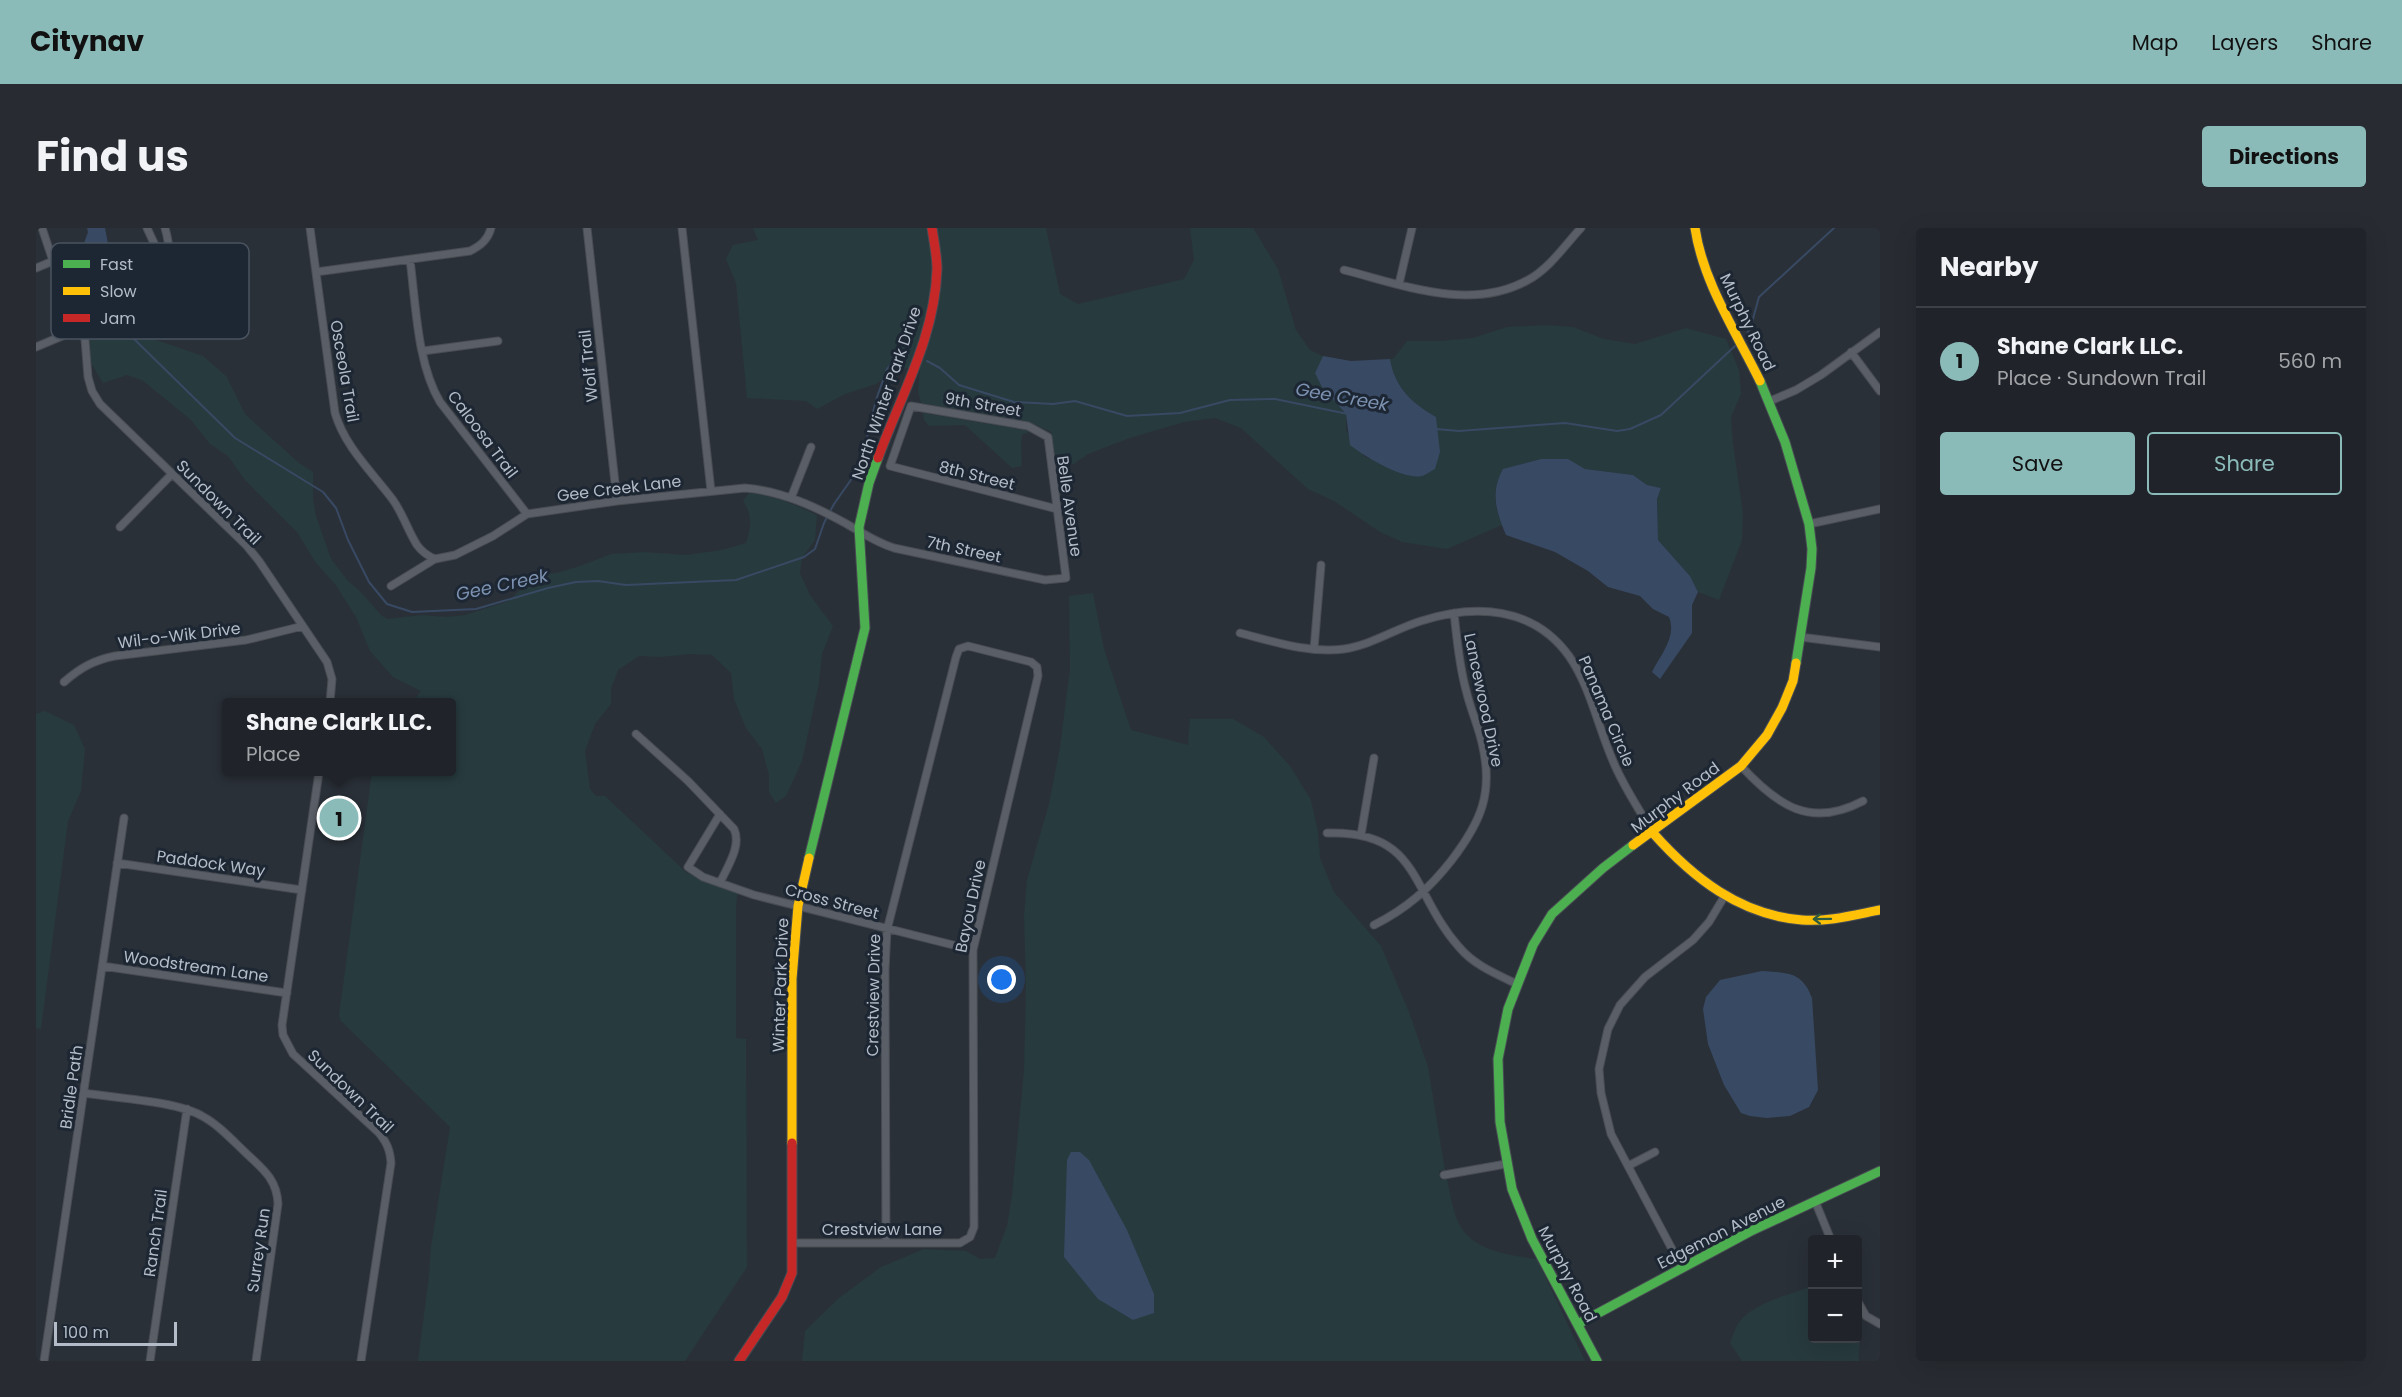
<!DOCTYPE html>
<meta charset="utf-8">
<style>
:root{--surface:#20242a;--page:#282c32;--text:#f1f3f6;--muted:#a2a4a8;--line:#3d4147;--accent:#8bbbb9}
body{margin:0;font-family:Poppins,sans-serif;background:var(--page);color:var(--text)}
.controls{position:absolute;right:18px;bottom:18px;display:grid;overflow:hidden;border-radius:6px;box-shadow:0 6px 24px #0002}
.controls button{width:54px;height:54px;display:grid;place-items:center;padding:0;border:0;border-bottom:2px solid var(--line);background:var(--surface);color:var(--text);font:30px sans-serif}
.scale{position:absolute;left:18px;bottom:15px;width:123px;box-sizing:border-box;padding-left:6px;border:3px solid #b4bcc9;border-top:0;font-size:16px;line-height:21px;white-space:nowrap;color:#b4bcc9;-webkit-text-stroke:4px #1d2633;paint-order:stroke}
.you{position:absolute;left:966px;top:752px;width:21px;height:21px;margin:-15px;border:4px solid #fff;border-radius:50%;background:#1a73e8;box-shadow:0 0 0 9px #1a73e833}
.badge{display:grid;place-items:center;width:39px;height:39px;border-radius:50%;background:var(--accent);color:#111;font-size:20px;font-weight:700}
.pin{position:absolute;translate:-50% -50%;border:3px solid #fff;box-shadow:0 2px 6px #0006}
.popup{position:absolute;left:186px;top:470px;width:234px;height:78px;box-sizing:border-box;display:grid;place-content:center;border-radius:6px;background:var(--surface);filter:drop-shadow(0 2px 4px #0005);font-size:20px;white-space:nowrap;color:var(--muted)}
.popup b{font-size:22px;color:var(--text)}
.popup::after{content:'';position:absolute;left:50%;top:100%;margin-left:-12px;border:12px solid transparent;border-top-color:var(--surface)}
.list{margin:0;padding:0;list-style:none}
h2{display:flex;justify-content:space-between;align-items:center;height:78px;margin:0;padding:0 24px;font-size:26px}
h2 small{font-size:20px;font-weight:400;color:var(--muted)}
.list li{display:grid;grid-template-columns:39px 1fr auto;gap:18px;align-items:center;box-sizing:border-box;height:108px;padding:0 24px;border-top:2px solid var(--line)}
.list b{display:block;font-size:22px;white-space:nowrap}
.list p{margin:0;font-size:20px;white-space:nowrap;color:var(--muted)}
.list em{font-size:20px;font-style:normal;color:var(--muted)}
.actions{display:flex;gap:12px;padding:18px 24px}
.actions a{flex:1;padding:14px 0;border:2px solid var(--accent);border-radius:6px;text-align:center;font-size:21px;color:var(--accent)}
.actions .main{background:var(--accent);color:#111}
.map{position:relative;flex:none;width:1844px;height:1133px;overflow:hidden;border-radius:6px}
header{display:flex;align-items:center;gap:36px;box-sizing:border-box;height:84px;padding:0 30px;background:var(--accent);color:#111}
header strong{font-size:28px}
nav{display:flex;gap:33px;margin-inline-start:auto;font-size:21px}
.intro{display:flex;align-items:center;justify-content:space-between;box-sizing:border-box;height:144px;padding:0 36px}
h1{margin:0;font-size:42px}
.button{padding:15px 27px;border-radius:6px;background:var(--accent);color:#111;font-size:21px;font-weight:700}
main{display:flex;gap:36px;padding:0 36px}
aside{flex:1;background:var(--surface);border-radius:6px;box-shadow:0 6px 24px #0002}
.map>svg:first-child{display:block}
.green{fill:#273a3e}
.water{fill:#384963}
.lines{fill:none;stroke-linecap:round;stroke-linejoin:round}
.stream{stroke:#384963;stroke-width:2}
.street-casing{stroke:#484c53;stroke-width:9}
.fast-casing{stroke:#484c53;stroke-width:11}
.slow-casing{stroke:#484c53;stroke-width:11}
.jam-casing{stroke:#484c53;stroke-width:11}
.street{stroke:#5a5e66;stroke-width:7}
.fast{stroke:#4caf50;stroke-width:9}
.slow{stroke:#ffc107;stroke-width:9}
.jam{stroke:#c62828;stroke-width:9}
.oneway{stroke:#305d3f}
.labels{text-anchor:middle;stroke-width:6;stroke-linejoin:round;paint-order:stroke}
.street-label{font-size:16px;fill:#b4bcc9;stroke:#1d2633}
.water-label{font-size:18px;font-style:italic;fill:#7c92b1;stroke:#1d2633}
.key{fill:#1d2633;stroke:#4a5360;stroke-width:1.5}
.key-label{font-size:16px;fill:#b4bcc9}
</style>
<header>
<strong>Citynav</strong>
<nav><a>Map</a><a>Layers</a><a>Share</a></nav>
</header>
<div class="intro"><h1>Find us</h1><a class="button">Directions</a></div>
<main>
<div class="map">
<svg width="1844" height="1133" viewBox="0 0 1844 1133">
<rect width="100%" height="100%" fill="#2a3038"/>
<path class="green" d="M717,0h175c1,14 5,29 4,43 -1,34 -11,65 -23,97l-11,1 -22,15 -31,10 -28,15 -11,-8 -59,-3 -11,-115 -10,-24 7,-14 25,-5z
M900,0h110l14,66 18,10 106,-25 10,-19 -4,-32h63l25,41 18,61 14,20 13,6 -8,17 31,41v16l18,26 42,19 30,-58c-24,-14 -41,-29 -46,-58h3l14,-18h34l32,-3 34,-11 40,-2 26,2 31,12 31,5 51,-16 40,11 13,31 2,24 -10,23 2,27 10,70 -1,26 -23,60 -21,-8 -8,-16 -32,-36 -1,-41 4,-11 -14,-3 -14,-10 -48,-6 -9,-5 -35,-5 -38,11c-11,18 -9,36 -1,55l-55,24 -45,-7 -22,-10 -46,-31 -26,-12 -67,-61 -26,-10 -31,4 -54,16 -42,16 -14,10 -17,2 -6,-34 -21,-10 -109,-19 -3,-12 2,-23 10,-31z
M94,85l12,22 61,21 23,20 19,38 54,49 14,9v27l3,17 15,43 17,22 12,10 21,24 6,4 35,-4 25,2 18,-2 44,-14 26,-26 22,-2 26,-8 28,-11 34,-2 41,3 36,-5 24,-7c5,-16 7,-28 -3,-42l6,-8c25,2 46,12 68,22l-2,25 -13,18 -2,15 10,22 23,31 -11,28 -3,29 -17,78 -16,35 -10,7 -7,-11v-17l-7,-26 -16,-21 -12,-29 -3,-26 -19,-18 -20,-1 -32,3 -21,-1 -21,14 -7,19v15l-16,20 -10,27 5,38 6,7h9l82,77 51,12 -2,25v128l10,1 1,228 -62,94h-267l11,-85 2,-29 19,-120 -109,-106 -2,-6 33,-243h80v-70h-39l8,-11 -28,-14 -23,-26 -14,-34 -21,-33 -19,-21 -19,-31 -52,-52 -17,-24 -18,-12 -19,-24 -49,-40 -15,-5 -24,8 -12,-20 -2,-33z
M887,185l103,17 3,2 -7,3 -1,10 1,21 -10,2 -47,-43 -36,1 -5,-6z
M1057,365l11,56 27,81 57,15 2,-26h43l31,18 26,29 21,34 7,32 2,26 14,34 47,54 28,66 19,55 17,103 -6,1 2,9 6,-1c3,14 6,33 12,45 15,28 51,31 78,35l48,102h-783l3,-30 34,-33 42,-31 43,-18 42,2 14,8 15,-1 12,-32 5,-31 12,-124 2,-85 -2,-71 3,-35 22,-76 11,-57 10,-78 -1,-73z
M9,483l29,14 11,24 -4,42 -13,30 -27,208 -5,-1v-314z
M1776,1058v52h46v-24c8,17 -1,29 1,47h-117l-12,-18c3,-7 5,-16 10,-22 14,-18 52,-27 72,-35z"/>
<path class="water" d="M51,0h18l6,32 15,42 -8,3 -21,-53 -4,-5 -6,2 -4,-3 5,-14z
M1287,128l28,5 39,-2c5,29 22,44 46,58l4,35 -5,17c-4,2 -9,6 -13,7 -19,4 -58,-20 -72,-31l-4,-31 -24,-27 -7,-14z
M1505,231h27l17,10 48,6 14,10 14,3 -4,11 1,41 32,36 8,16 -6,13v28l-32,46 -8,-7c9,-18 25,-35 17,-55l-16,-8 -13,-13 -32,-9 -20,-16 -33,-19 -49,-17c-10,-23 -16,-43 -3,-66z
M1726,743c26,2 40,0 50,27l6,92 -9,17 -19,9 -23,2 -17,-2 -9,-3 -17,-28 -16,-41 -5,-35 3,-12 14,-17z
M1035,924h9l9,8 38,70 27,64v19l-21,7 -35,-21 -34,-42 3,-97z"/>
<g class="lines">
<path class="stream" d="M85,74l10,34 104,102 88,54 13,16 12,32 21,42 18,22 25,8 64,-3 72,-21 28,-6 22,-1 28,4 110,-5 68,-23 11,-8 9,-26 10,-19 26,-37 16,-67 11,-31 8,-10 13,-4
M1710,108l5,-10 8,-29 75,-69
M891,133l13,7 19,17 55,17 39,2 22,-3 52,15 53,-3 50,-13 45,-1 73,15
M1400,201l23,2 106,-8 52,8 13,-2 31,-14 74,-69"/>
<g class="street-casing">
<path id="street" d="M6,0l11,33 31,66 4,50 4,14 8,13 146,141 13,16 68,101 5,17 -2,23
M111,0l20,43
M274,0l25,185c10,34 37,59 58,87 10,14 15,31 24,45 5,7 11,11 18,14
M551,0l30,273
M646,0l29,263
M374,32c6,45 7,103 30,142l87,112
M0,40l17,-7
M1308,42c59,15 127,42 184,10 21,-11 37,-35 53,-52
M280,44l154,-21c10,-5 18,-11 21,-23
M1363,56l13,-56
M0,119c21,-9 43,-18 64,-27 46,-18 82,-33 65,-92
M387,123l75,-10
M1815,124l29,39
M1734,173l26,-11 25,-15 59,-43
M755,270l20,-51
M1773,296l71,-15
M84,299l52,-53
M355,358l44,-27 20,-4 38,-19 34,-22 90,-13 128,-13c36,3 69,18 100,35 18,10 30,19 49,25l151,32 21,-2 -18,-141 -20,-11 -117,-20 -21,60 167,43
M1204,405c32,8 70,21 104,16 27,-4 51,-20 77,-28 54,-17 112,-15 148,35 21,30 29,71 44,105 10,25 26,48 40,72
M1764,409l80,10
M1278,421l7,-84
M28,454c16,-14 30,-22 51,-26l131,-16 57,-14
M600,506l52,47 46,48c8,17 -7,38 -14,54
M1705,538c36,39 69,63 122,35
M283,544l-37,253 1,10 10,19 86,79c8,10 11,17 12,30l-30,198
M684,586l-32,53 15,10 51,18 219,55
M1291,605c94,-3 83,59 132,114 15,18 37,27 58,37
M1325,607l13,-77
M81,635l185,27
M1338,697c32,-16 55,-36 77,-64 30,-39 43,-68 31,-118 -4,-18 -12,-35 -16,-53 -7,-25 -9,-51 -12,-77
M66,738l185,27
M48,865c31,5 92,8 118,23 17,9 31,25 46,39 16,15 29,25 30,49l-22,157
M1592,938l27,-14
M1408,947l62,-11
M1779,973l16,39
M757,1015h167l10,-6 4,-10 -1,-277 65,-274 -1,-9 -6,-5 -63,-16 -9,3 -3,8 -69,273 -2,40 1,272
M1646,1040l-71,-134 -10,-41 -2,-24 9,-40 12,-24 25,-28 48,-37 16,-18 15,-25
M1822,1074l8,14 14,8
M8,1133l80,-543
M114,1133l37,-252"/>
</g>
<g class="fast-casing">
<path id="fast" d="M1724,153l25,61 24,82 3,25 -1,19 -15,95
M773,630l56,-230 -6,-101 10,-44 9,-25
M1542,1096l173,-93 129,-60
M1561,1133l-65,-122 -20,-50 -12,-67 -2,-63 10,-50 25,-64 19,-31 51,-46 30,-23"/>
</g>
<g class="slow-casing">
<path id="slow" d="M1659,0c8,54 41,104 65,153
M1617,605c40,45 87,82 149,87 26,2 52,-5 78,-10
M1597,617l108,-79 26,-31 15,-27 11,-27 3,-18
M756,915v-164l6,-73 11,-48"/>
</g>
<g class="jam-casing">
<path id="jam" d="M842,230c23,-63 57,-121 59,-189 0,-13 -3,-27 -5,-41
M703,1133l43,-64 10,-24v-130"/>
</g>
<use href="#street" class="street"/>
<use href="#fast" class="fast"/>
<use href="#slow" class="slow"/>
<use href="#jam" class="jam"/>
</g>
<defs><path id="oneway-shaft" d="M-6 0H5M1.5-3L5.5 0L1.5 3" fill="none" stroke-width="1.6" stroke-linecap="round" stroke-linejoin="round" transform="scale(1.5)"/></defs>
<use class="oneway" href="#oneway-shaft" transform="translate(1786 691) rotate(179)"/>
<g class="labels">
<g class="street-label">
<text transform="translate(1712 94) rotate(64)" y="6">Murphy Road</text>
<text transform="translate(552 138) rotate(-96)" y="6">Wolf Trail</text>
<text transform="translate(309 143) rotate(80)" y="6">Osceola Trail</text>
<text transform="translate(850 165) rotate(-71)" y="6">North Winter Park Drive</text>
<text transform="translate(947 176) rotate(10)" y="6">9th Street</text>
<text transform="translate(447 206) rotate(53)" y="6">Caloosa Trail</text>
<text transform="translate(941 247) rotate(14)" y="6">8th Street</text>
<text transform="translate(583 260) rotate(-7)" y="6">Gee Creek Lane</text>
<text transform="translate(183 274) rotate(45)" y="6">Sundown Trail</text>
<text transform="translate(1034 278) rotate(82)" y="6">Belle Avenue</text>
<text transform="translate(928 321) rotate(12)" y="6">7th Street</text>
<text transform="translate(143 407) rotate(-7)" y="6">Wil-o-Wik Drive</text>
<text transform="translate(1448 472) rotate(78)" y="6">Lancewood Drive</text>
<text transform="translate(1571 483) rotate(67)" y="6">Panama Circle</text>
<text transform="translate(1639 569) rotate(-37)" y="6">Murphy Road</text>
<text transform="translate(175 635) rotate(8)" y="6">Paddock Way</text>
<text transform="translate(796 673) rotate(15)" y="6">Cross Street</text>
<text transform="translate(934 678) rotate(-78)" y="6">Bayou Drive</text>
<text transform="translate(160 738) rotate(8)" y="6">Woodstream Lane</text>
<text transform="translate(744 757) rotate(-88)" y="6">Winter Park Drive</text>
<text transform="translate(837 767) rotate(-89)" y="6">Crestview Drive</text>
<text transform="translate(35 859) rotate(-82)" y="6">Bridle Path</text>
<text transform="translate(315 863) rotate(44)" y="6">Sundown Trail</text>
<text x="846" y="1007">Crestview Lane</text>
<text transform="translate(1685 1004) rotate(-27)" y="6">Edgemon Avenue</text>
<text transform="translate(119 1005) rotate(-82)" y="6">Ranch Trail</text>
<text transform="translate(222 1022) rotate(-82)" y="6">Surrey Run</text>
<text transform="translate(1532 1046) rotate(62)" y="6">Murphy Road</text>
</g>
<g class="water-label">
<text transform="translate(1306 169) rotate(10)" y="6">Gee Creek</text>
<text transform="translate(466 357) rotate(-12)" y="6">Gee Creek</text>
</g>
</g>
<rect x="15" y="15" width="198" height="96" rx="9" class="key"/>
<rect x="27" y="32" width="27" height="8" fill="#4caf50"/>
<rect x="27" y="59" width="27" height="8" fill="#ffc107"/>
<rect x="27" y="86" width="27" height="8" fill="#c62828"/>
<g class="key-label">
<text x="64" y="42">Fast</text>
<text x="64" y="69">Slow</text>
<text x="64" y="96">Jam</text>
</g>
</svg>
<div class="controls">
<button>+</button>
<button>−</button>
</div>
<div class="scale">100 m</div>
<div class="you"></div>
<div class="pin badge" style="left:303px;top:590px">1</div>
<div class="popup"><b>Shane Clark LLC.</b>Place</div>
</div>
<aside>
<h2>Nearby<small></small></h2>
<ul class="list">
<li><span class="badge">1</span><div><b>Shane Clark LLC.</b><p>Place · Sundown Trail</p></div><em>560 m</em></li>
</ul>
<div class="actions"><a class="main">Save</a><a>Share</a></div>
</aside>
</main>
